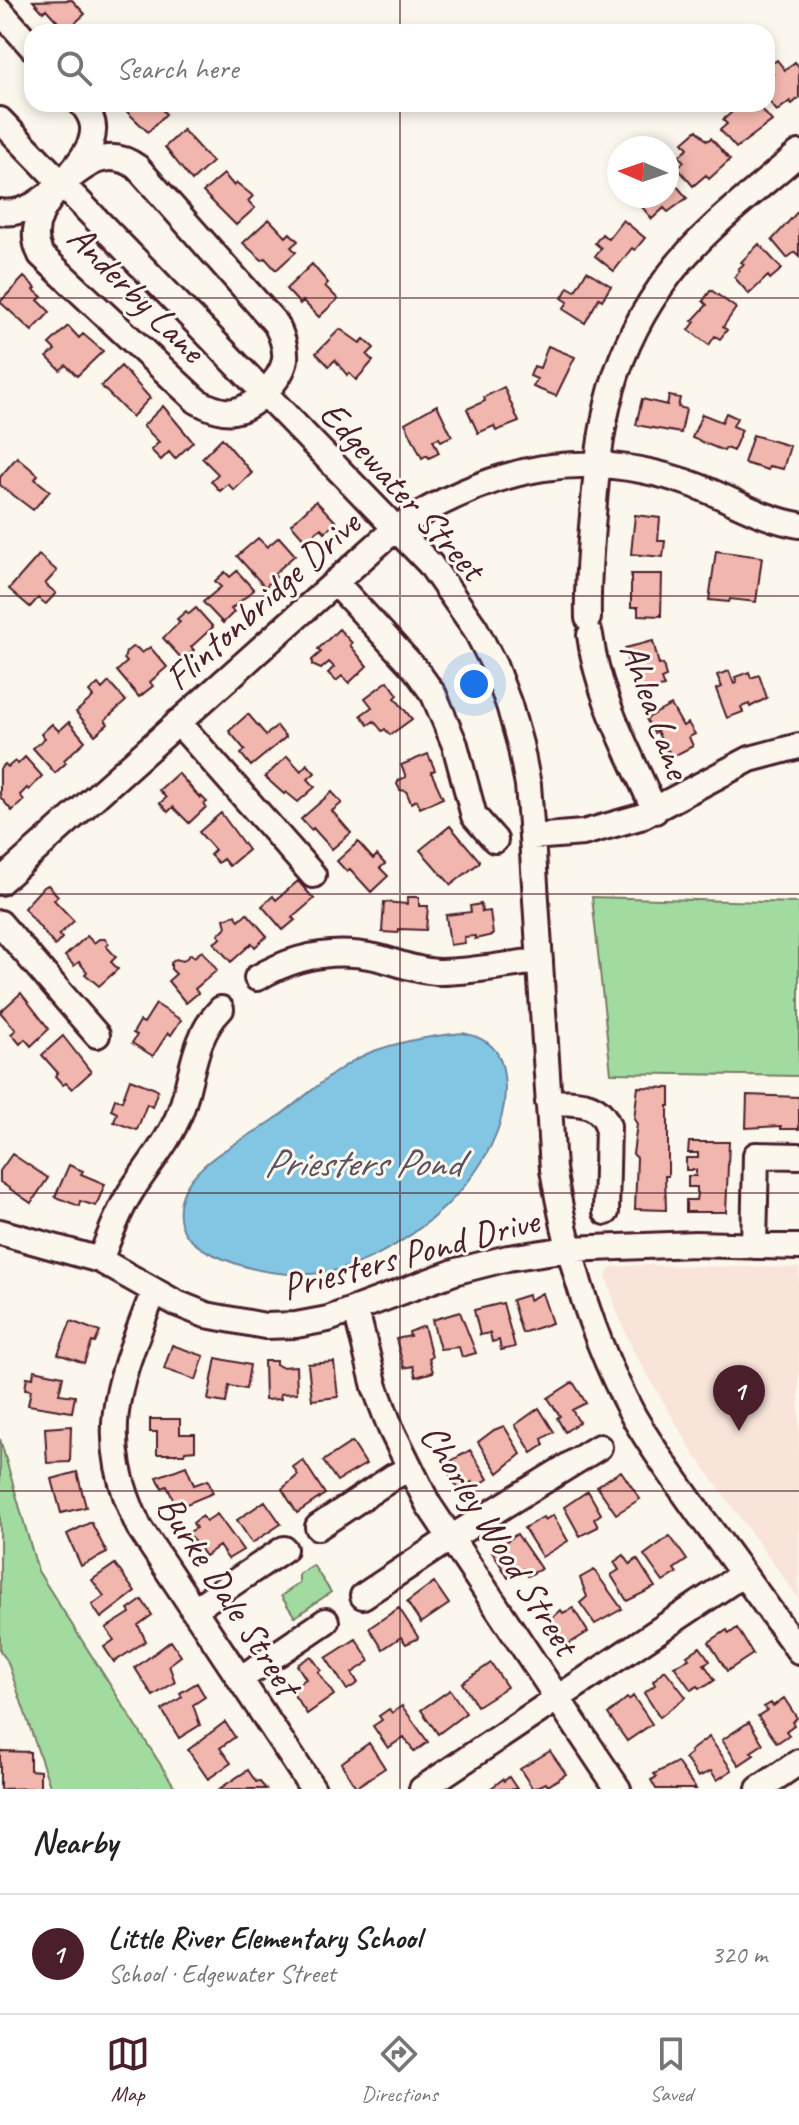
<!DOCTYPE html>
<meta charset="utf-8">
<style>
:root{--surface:#fff;--page:#f2f2f2;--text:#222;--muted:#767676;--line:#e0e0e0;--accent:#4a1f2b}
body{margin:0;font-family:Caveat,sans-serif;background:var(--page);color:var(--text)}
.compass{position:absolute;left:607px;top:136px;width:72px;height:72px;border-radius:50%;background:var(--surface);box-shadow:0 4px 12px #0003;rotate:272deg}
.you{position:absolute;left:474px;top:684px;width:28px;height:28px;margin:-20px;border:6px solid #fff;border-radius:50%;background:#1a73e8;box-shadow:0 0 0 12px #1a73e833}
.badge{display:grid;place-items:center;width:52px;height:52px;border-radius:50%;background:var(--accent);color:#fff;font-size:26px;font-weight:700}
.pin{position:absolute;translate:-50% -66px;filter:drop-shadow(0 2px 4px #0008)}
.pin::after{content:'';position:absolute;top:42px;width:28px;height:24px;background:inherit;clip-path:polygon(0 0,100% 0,50% 100%)}
.list{margin:0;padding:0;list-style:none}
h2{display:flex;justify-content:space-between;align-items:center;height:104px;margin:0;padding:0 32px;font-size:34px}
h2 small{font-size:26px;font-weight:400;color:var(--muted)}
.list li{display:grid;grid-template-columns:52px 1fr auto;gap:24px;align-items:center;box-sizing:border-box;height:120px;padding:0 32px;border-top:2px solid var(--line)}
.list b{display:block;font-size:30px;white-space:nowrap}
.list p{margin:0;font-size:26px;white-space:nowrap;color:var(--muted)}
.list em{font-size:26px;font-style:normal;color:var(--muted)}
.icon{flex:none;width:44px;height:44px;fill:none;stroke:currentColor;stroke-width:2;stroke-linecap:round;stroke-linejoin:round}
.map{position:relative;flex:none;width:799px;height:1789px;overflow:hidden}
.search{position:absolute;background:var(--surface);box-shadow:0 4px 12px #0003;left:24px;right:24px;top:24px;height:88px;display:flex;align-items:center;gap:20px;box-sizing:border-box;padding:0 28px;border-radius:24px;color:var(--muted);font-size:30px}
.sheet{height:224px;background:var(--surface)}
nav{display:flex;justify-content:space-around;align-items:center;box-sizing:border-box;height:112px;border-top:2px solid var(--line);background:var(--surface);font-size:22px;color:var(--muted)}
nav a{display:grid;justify-items:center;gap:4px}
nav .on{color:var(--accent)}
.map>svg:first-child{display:block}
.built{fill:#f8e4d9}
.green{fill:#a2dba0;stroke:#767d66;stroke-width:2}
.water{fill:#82c6e3;stroke:#6c8399;stroke-width:2}
.building{fill:#f1b6ad;stroke:#4a1f2b;stroke-width:2}
.lines{fill:none;stroke-linecap:round;stroke-linejoin:round}
.minor-casing{stroke:#4a1f2b;stroke-width:30}
.minor{stroke:#fbf7ec;stroke-width:24}
.grid{fill:none;stroke:#4a1f2b;stroke-width:2;stroke-opacity:0.55}
.labels{text-anchor:middle;stroke-width:6;stroke-linejoin:round;paint-order:stroke}
.street-label{font-size:38px;fill:#4a1f2b;stroke:#fbf7ec}
.water-label{font-size:40px;font-style:italic;fill:#5b5162;stroke:#fbf7ec}
</style>
<div class="map">
<svg width="799" height="1789" viewBox="0 0 799 1789">
<rect width="100%" height="100%" fill="#fbf7ec"/>
<filter id="ink" filterUnits="userSpaceOnUse"><feTurbulence type="fractalNoise" baseFrequency=".0125" numOctaves="2"/><feDisplacementMap in="SourceGraphic" scale="16" xChannelSelector="R" yChannelSelector="G"/><feConvolveMatrix kernelMatrix="1 2 1 2 8 2 1 2 1" color-interpolation-filters="sRGB"/></filter>
<g filter="url(#ink)">
<path class="built" d="M647,1265l152,3v331l-107,-148 -59,-101 -15,-35 -12,-40 5,-8z"/>
<path class="green" d="M592,897l207,6v173l-188,-3z
M0,1439l38,132 138,218h-125l-44,-129 -7,-9z
M313,1565l18,27 -36,25 -14,-21 18,-13v-9z"/>
<path class="water" d="M463,1033c26,6 38,16 41,43 13,92 -109,194 -194,198 -35,2 -69,-6 -100,-21 -15,-8 -28,-17 -30,-35 -6,-50 61,-75 95,-99 31,-22 59,-51 94,-66 30,-12 62,-17 94,-20z"/>
<path class="building" d="M72,0l13,14 -19,17 -20,-22 -3,3 -10,-11z
M777,60l8,10 10,-8 4,5v31l-7,6 -2,-3 -13,10 -10,-12v-21l6,-4 -6,-7z
M119,104h38l9,10 -18,18z
M732,104h10l3,3 3,-3h9l15,17 -36,27 -16,-18 7,-6 -4,-4 9,-8 -4,-5z
M183,130l29,32 -20,19 -27,-34z
M697,130l10,11 4,-3 19,22 -21,19 -3,-4 -13,11 -16,-19 7,-5 -5,-6 9,-8 -5,-6z
M224,174l10,12 3,-3 16,13 -5,5 7,7 -19,17 -33,-33z
M667,174l20,24 -19,14 -4,-4 -12,11 -15,-18 6,-5h24z
M799,210v46l-4,-4 -8,6 -15,-18z
M269,219l17,18 4,-4 8,8 -7,6 5,5 -20,18 -11,-12 -3,2 -19,-17z
M623,220l22,18 -10,12 -3,-2 -18,23 -19,-15 6,-8 -6,-5 7,-9 6,5z
M759,244l23,25 -12,10 -2,-3 -19,18 -15,-17 6,-6 -2,-2 6,-5 -3,-2z
M312,264l16,19 -3,3 13,13 -19,18 -16,-16 -3,3 -14,-15z
M587,271l24,15 -9,14 -3,-2 -14,25 -22,-14 5,-7 -6,-4 6,-11 7,4z
M24,277l12,11 -2,2 8,7 -4,3 12,12 -18,19 -32,-29z
M711,290l25,18 -13,19 4,3 -7,9 -5,-3 -6,9 -20,-15 6,-8 -3,-1 15,-16 -4,-4z
M68,326l11,12 4,-4 20,17 -26,25 -11,-11 -6,5 -13,-13 8,-7 -6,-6z
M340,329l20,14 4,-4 10,9 -7,7 6,6 -17,19 -7,-7 -2,2 -12,-15 -6,6 -13,-13z
M548,346l27,11 -19,39 -23,-9 4,-8 -7,-3 4,-10 6,2z
M121,366l29,32 -18,19 -31,-31z
M504,387l15,35 -23,9 -2,-5 -16,7 -11,-24 18,-8 -1,-4z
M669,396l11,2 -2,9 8,2 -5,24 -45,-8 6,-26 25,6z
M437,405l15,31 -11,5 -2,-3 -6,2 6,13 -10,5 -2,-3 -5,3 -17,-35z
M163,406l30,36 -18,17 -6,-7 -8,8 -10,-10 8,-8 -16,-16z
M726,413l11,5 -4,8 9,4 -9,21 -7,-3 -2,3 -32,-13 10,-24 20,8z
M753,435l37,11 -7,23 -14,-3 -1,4 -24,-7z
M222,438l30,35 -18,17 -6,-6 -8,7 -9,-10 7,-7 -16,-16z
M17,457l21,18 -3,4 15,12 -17,19 -33,-25v-8z
M316,501l20,21 -11,10 -4,-4 -15,13 -15,-17z
M635,515l25,3 -2,23h7l-2,16 -32,-3z
M279,537l16,18 -21,19 2,3 -11,10 -28,-31 21,-18 9,9z
M716,551l46,6 -6,45 -26,-3 -1,3 -20,-2z
M39,555l18,16 -12,13 11,9 -10,11 -8,-6 -8,9 -21,-18z
M237,571l17,19 -23,19 3,3 -11,11 -20,-21 18,-15 -6,-6 10,-9 5,5z
M631,574h31l-1,42 -23,-1v-8h-7z
M196,608l17,19 -22,20 3,3 -11,10 -20,-22 17,-16 -3,-3 9,-8 3,3z
M339,629l13,14 -2,2 17,21 -18,17 -7,-7 -6,5 -8,-8 6,-6 -5,-5 -8,7 -9,-4v-5l9,-8 -3,-3z
M653,641l6,24 4,-1 3,13 -5,2 3,8 -24,5 -7,-19h3l-3,-11 -5,1 -3,-15z
M132,647l5,1 5,5 8,-6 17,20 -17,15 3,4 -14,11 -22,-26 10,-9 -3,-3 2,-7z
M729,671l5,13 3,-1 -2,-6 14,-5 2,6 8,-3 8,23 -17,9 -1,-3 -8,3 2,5 -16,6 -11,-29 6,-2 -5,-12z
M388,681l10,14 -3,3 17,21 -22,16 -5,-6 -3,2 -8,-10 -6,4 -7,-10 11,-8 -7,-9z
M109,682l17,19 -21,19 3,4 -13,11 -19,-23 17,-15 -4,-5 9,-8 4,5z
M671,705l12,21 5,-3 7,11 -6,3 4,9 -21,11 -4,-7 -2,1 -9,-20 -3,2 -8,-14z
M248,714l18,21 11,-9 9,11 -35,29 -10,-12 4,-4 -16,-19z
M69,722l16,19 -21,19 2,3 -11,10 -22,-25 12,-10 -4,-4 11,-10 7,7z
M428,754l7,16 -4,2 12,26 -23,10 -3,-8 -6,3 -5,-12 -6,-1 -3,-6 2,-4 7,-3 -5,-12z
M287,756l14,15 6,-7 8,9 -7,6 7,8 -17,15 -12,-10 -2,2 -19,-17z
M25,757l17,19 -13,14 -2,-2 -7,7 4,5 -12,11 -12,-14v-28l5,-5 3,3 7,-6 3,3z
M178,773l22,25 1,-2 6,6 -3,2 2,3 -17,16 -16,-16 -5,5 -8,-9 6,-5 -7,-8z
M332,792l10,11 -10,8 19,22 -19,16 -19,-21 -2,2 -10,-11z
M221,813l27,37 -19,16 -6,-7 -5,4 -8,-8 5,-5 -16,-18z
M450,826l29,34v3l-28,22 -31,-35z
M358,842l15,17 4,-4 8,9 -5,4 8,8 -17,16 -21,-23 -3,3 -10,-11z
M298,881l16,18 -22,19 3,2 -12,10 -21,-24 11,-10 3,4z
M48,885l10,11 -4,4 20,21 -15,14 3,3 -7,8 -31,-38 19,-21z
M408,897h11v9h9l-2,24 -27,-1 -1,4 -16,-1 2,-30 23,2z
M481,904l1,8 8,-1 3,24 -18,4v-3l-11,1 1,6 -15,2 -4,-30 25,-3 -1,-6z
M247,913l20,23 -12,11 -3,-4 -21,19 -17,-19 7,-5 -3,-3 8,-8 -2,-8 11,-4 4,5z
M87,936l7,7 5,-4h6l4,5 -3,2 10,11 -5,5 7,7 -19,17 -14,-12 2,-2 -8,-10 -5,4 -9,-10z
M202,951l15,19 -22,19 3,4 -12,10 -18,-22 8,-7 -5,-5v-6l5,-4 7,2 8,-7 3,3z
M21,993l28,36 -18,17 -6,-7 -5,5 -5,-6 -4,-4 5,-4 -16,-18z
M156,1004l25,16 -10,15 -3,-2 -15,23 -21,-13 5,-8 -4,-2 7,-12 4,2z
M63,1036l28,36 -19,17 -6,-6 -3,2 -8,-9 3,-3 -16,-18z
M130,1079l28,11 -6,17 -5,-3 -10,26 -23,-8 3,-9 -6,-3 4,-11 7,2z
M638,1087l32,1v18h-2v70h-3l1,34 -31,-1 2,-51 -4,-4 4,-30 -3,-5z
M747,1095l52,2v32h-18v-3l-35,2z
M689,1142h40l-3,70h-40v-12h10l1,-6v-7h-9v-11h8v-6h-10v-12h12v-5h-10z
M12,1154l36,24 -17,25 -31,-21v-11z
M69,1165l14,6 -2,3 24,10 -9,22 -16,-5 -1,5 -24,-9z
M542,1293l10,30 -30,10 -10,-33 16,-5 1,5z
M503,1303l12,44 -14,3 -2,-10 -7,2 -2,-9 -10,2 -6,-25z
M460,1312l16,41 -14,4 -3,-10 -19,2 -8,-29z
M71,1321l29,11 -5,11 -3,-1 -8,21 -26,-9z
M424,1326l8,31 -3,1 4,14 -17,5 -3,-11 -9,2 -8,-29 14,-3 -1,-4z
M172,1345l32,11 -8,24 -32,-11z
M216,1358l34,7 -4,24 -17,-3 -3,17 -18,-3z
M264,1361h12v3l5,3 15,-1 1,27 -17,1 1,5 -16,1z
M334,1362l4,35 -26,3 -4,-36z
M34,1370l29,6 -4,18 16,2 -3,16 -44,-7 3,-15 -6,-1 2,-12 6,1z
M573,1382l13,21 -14,7 7,12 -14,10 -8,-14 3,-2 -12,-18z
M539,1408l15,24 -12,7 2,6 -12,8 -17,-28z
M150,1419h30v15h15v16l-10,1 -1,3h-27v-22h-7z
M71,1426l-1,36 -23,1 -2,-35z
M504,1426l17,28 -23,19 -20,-31 16,-12z
M352,1442l14,22 -29,17 -14,-20z
M470,1450l18,29 -13,8 -3,-5 -13,8 -15,-25z
M303,1460l22,34 -28,19 -15,-24 16,-14 -5,-8z
M186,1466l8,19 14,-5 5,13 -36,15 -10,-22 -5,2 -5,-11z
M621,1471l19,28 -24,15 -19,-28z
M77,1472l9,35 -25,6 -9,-34z
M588,1491l13,23 -7,5 4,8 -18,9 -16,-29z
M265,1501l16,23 -29,19 -15,-23z
M217,1514l26,36 -15,9 -9,-13 -14,10 -17,-23 8,-5 -3,-5 9,-7 4,5z
M553,1515l15,26 -26,16 -18,-29 19,-11 2,3z
M91,1522l16,31 -26,13 -14,-32z
M517,1534l24,35 -13,7 -4,-7 -16,9 -16,-27z
M670,1536l17,24 -13,9 3,4 -14,9 -19,-27z
M624,1555l6,9 7,-5 18,28 -28,14 -16,-26 8,-5 -5,-8z
M115,1564l20,28 -34,26 -9,-13 12,-9 -12,-16z
M594,1570l28,39 -27,15 -15,-21 7,-6 -7,-19z
M434,1582l15,22 -28,19 -14,-21z
M142,1600l10,15 -14,10 8,16 -32,21 -10,-15 10,-7 -8,-12 24,-15 -2,-3z
M399,1608l19,29 -1,2 -11,5 -5,-7 -18,12 -14,-21z
M573,1608l15,24 -26,16 -15,-25 14,-13 2,3z
M737,1628l16,26 -26,17 -18,-29 18,-12 2,4z
M356,1639l14,22 -18,12 6,10 -11,7 -21,-32z
M171,1641l10,15 -12,9 6,17 -22,14 -18,-28z
M700,1647l10,14 -6,3 11,16 -9,6 -7,2 -1,-2 -7,4 -17,-24 15,-7 -2,-3z
M311,1656l10,14 -3,2 16,23 -27,19 -15,-22 6,-4 -1,-3 9,-6 -9,-14z
M491,1663l16,24 -30,19 -15,-23z
M665,1670l21,27 -26,20 -16,-24 11,-8 -2,-4z
M197,1683l8,14 -12,8 7,20 -21,13 -17,-28 20,-13 -2,-4z
M450,1690l16,23 -28,21 -17,-24z
M633,1696l19,28 -25,17 -19,-27 19,-16 2,2z
M784,1698l13,20 -5,4 2,3 -8,6 3,4 -12,8 -19,-27 9,-6 -3,-3 7,-4 2,3z
M402,1706l26,36 -14,10 -10,-15 -16,11 -15,-22 9,-6 -3,-4 10,-7 3,4z
M225,1722l10,15 -15,11 11,15 -23,16 -20,-29z
M749,1722l14,22 -12,8 3,3 -15,10 -17,-25z
M709,1737l23,33 -15,10 -6,-9 -13,6 -13,-19 6,-5 -1,-2z
M369,1743l16,25 -29,19 -15,-24z
M0,1751l30,1v18l10,1v17l-40,1z
M550,1751l16,23 -18,12 -2,-3 -13,6 -13,-20z
M677,1762l19,27h-40l-5,-9 6,-3 -3,-3z
M248,1770l8,12 3,-1 7,8h-47z
M509,1777l8,12h-27l13,-10 1,2z"/>
<g class="lines">
<g class="minor-casing">
<path id="minor" d="M0,11l32,36
M0,120l430,444 45,64 19,37 15,40 11,39 8,41 4,52 21,332c14,87 39,170 81,248 20,35 45,68 68,101 33,44 65,89 97,133
M0,212c53,9 84,-83 137,-45l139,157c15,30 12,45 -11,68 -22,23 -40,25 -68,9l-156,-146c-31,-60 88,-98 41,-151
M335,582l81,88 18,25 21,50 19,71 21,24
M588,618c-1,-34 2,-69 5,-103 7,-94 18,-164 77,-241 35,-46 86,-83 129,-121
M590,635c8,63 40,119 65,176
M178,722l135,153
M532,837l51,-4 57,-16 110,-58 49,-13
M0,882l396,-354c98,-61 189,-84 301,-42 34,13 65,33 102,39
M0,923l97,112
M257,978c37,-22 75,-30 118,-21 22,5 43,15 66,15 33,0 66,-8 99,-11
M548,1102c26,1 50,-3 60,24l-2,86
M0,1232l100,28 76,43 30,12 59,11 31,-1 32,-6 129,-48 51,-13 60,-9 127,-5 104,3
M754,1246l2,-91 43,1
M100,1260c9,-22 17,-46 30,-67 19,-30 42,-54 53,-89 10,-33 12,-69 38,-95
M154,1291c-35,91 -60,142 -15,236l174,262
M356,1310l19,77 16,42 37,75 190,285
M318,1527l75,-50 16,-8
M363,1596l86,-57 150,-92
M193,1610l91,-61
M240,1679l86,-58
M422,1789l321,-215
M759,1789l40,-27"/>
</g>
<use href="#minor" class="minor"/>
</g>
</g>
<path class="grid" d="M400,0v32M400,104v1685M0,298h799M0,596h799M0,894h799M0,1193h799M0,1491h799"/>
<g class="labels">
<g class="street-label">
<text transform="translate(137 293) rotate(45)" y="13">Anderby Lane</text>
<text transform="translate(403 490) rotate(48)" y="13">Edgewater Street</text>
<text transform="translate(262 600) rotate(-42)" y="13">Flintonbridge Drive</text>
<text transform="translate(656 710) rotate(70)" y="13">Ahlea Lane</text>
<text transform="translate(410 1253) rotate(-15)" y="13">Priesters Pond Drive</text>
<text transform="translate(500 1539) rotate(58)" y="13">Chorley Wood Street</text>
<text transform="translate(229 1595) rotate(57)" y="13">Burke Dale Street</text>
</g>
<g class="water-label">
<text x="362" y="1176">Priesters Pond</text>
</g>
</g>
</svg>
<svg class="compass" viewBox="-18 -18 36 36"><path d="M0-13l5 13h-10z" fill="#e53935"/><path d="M0 13l5-13h-10z" fill="#767676"/></svg>
<div class="you"></div>
<div class="pin badge" style="left:739px;top:1431px">1</div>
<div class="search"><svg class="icon" aria-label="search" viewBox="0 0 24 24"><circle cx="10" cy="10" r="6"/><path d="M15 15l6 6"/></svg>Search here</div>
</div>
<section class="sheet">
<h2>Nearby<small></small></h2>
<ul class="list">
<li><span class="badge">1</span><div><b>Little River Elementary School</b><p>School · Edgewater Street</p></div><em>320 m</em></li>
</ul>
</section>
<nav>
<a class="on"><svg class="icon" aria-label="map" viewBox="0 0 24 24"><path d="M3 6l6-2 6 2 6-2v14l-6 2-6-2-6 2zM9 4v14M15 6v14"/></svg>Map</a>
<a><svg class="icon" aria-label="directions" viewBox="0 0 24 24"><path d="M12 3l9 9-9 9-9-9zM9 14v-3h6M13 9l2 2-2 2"/></svg>Directions</a>
<a><svg class="icon" aria-label="saved" viewBox="0 0 24 24"><path d="M7 4h10v16l-5-4-5 4z"/></svg>Saved</a>
</nav>
